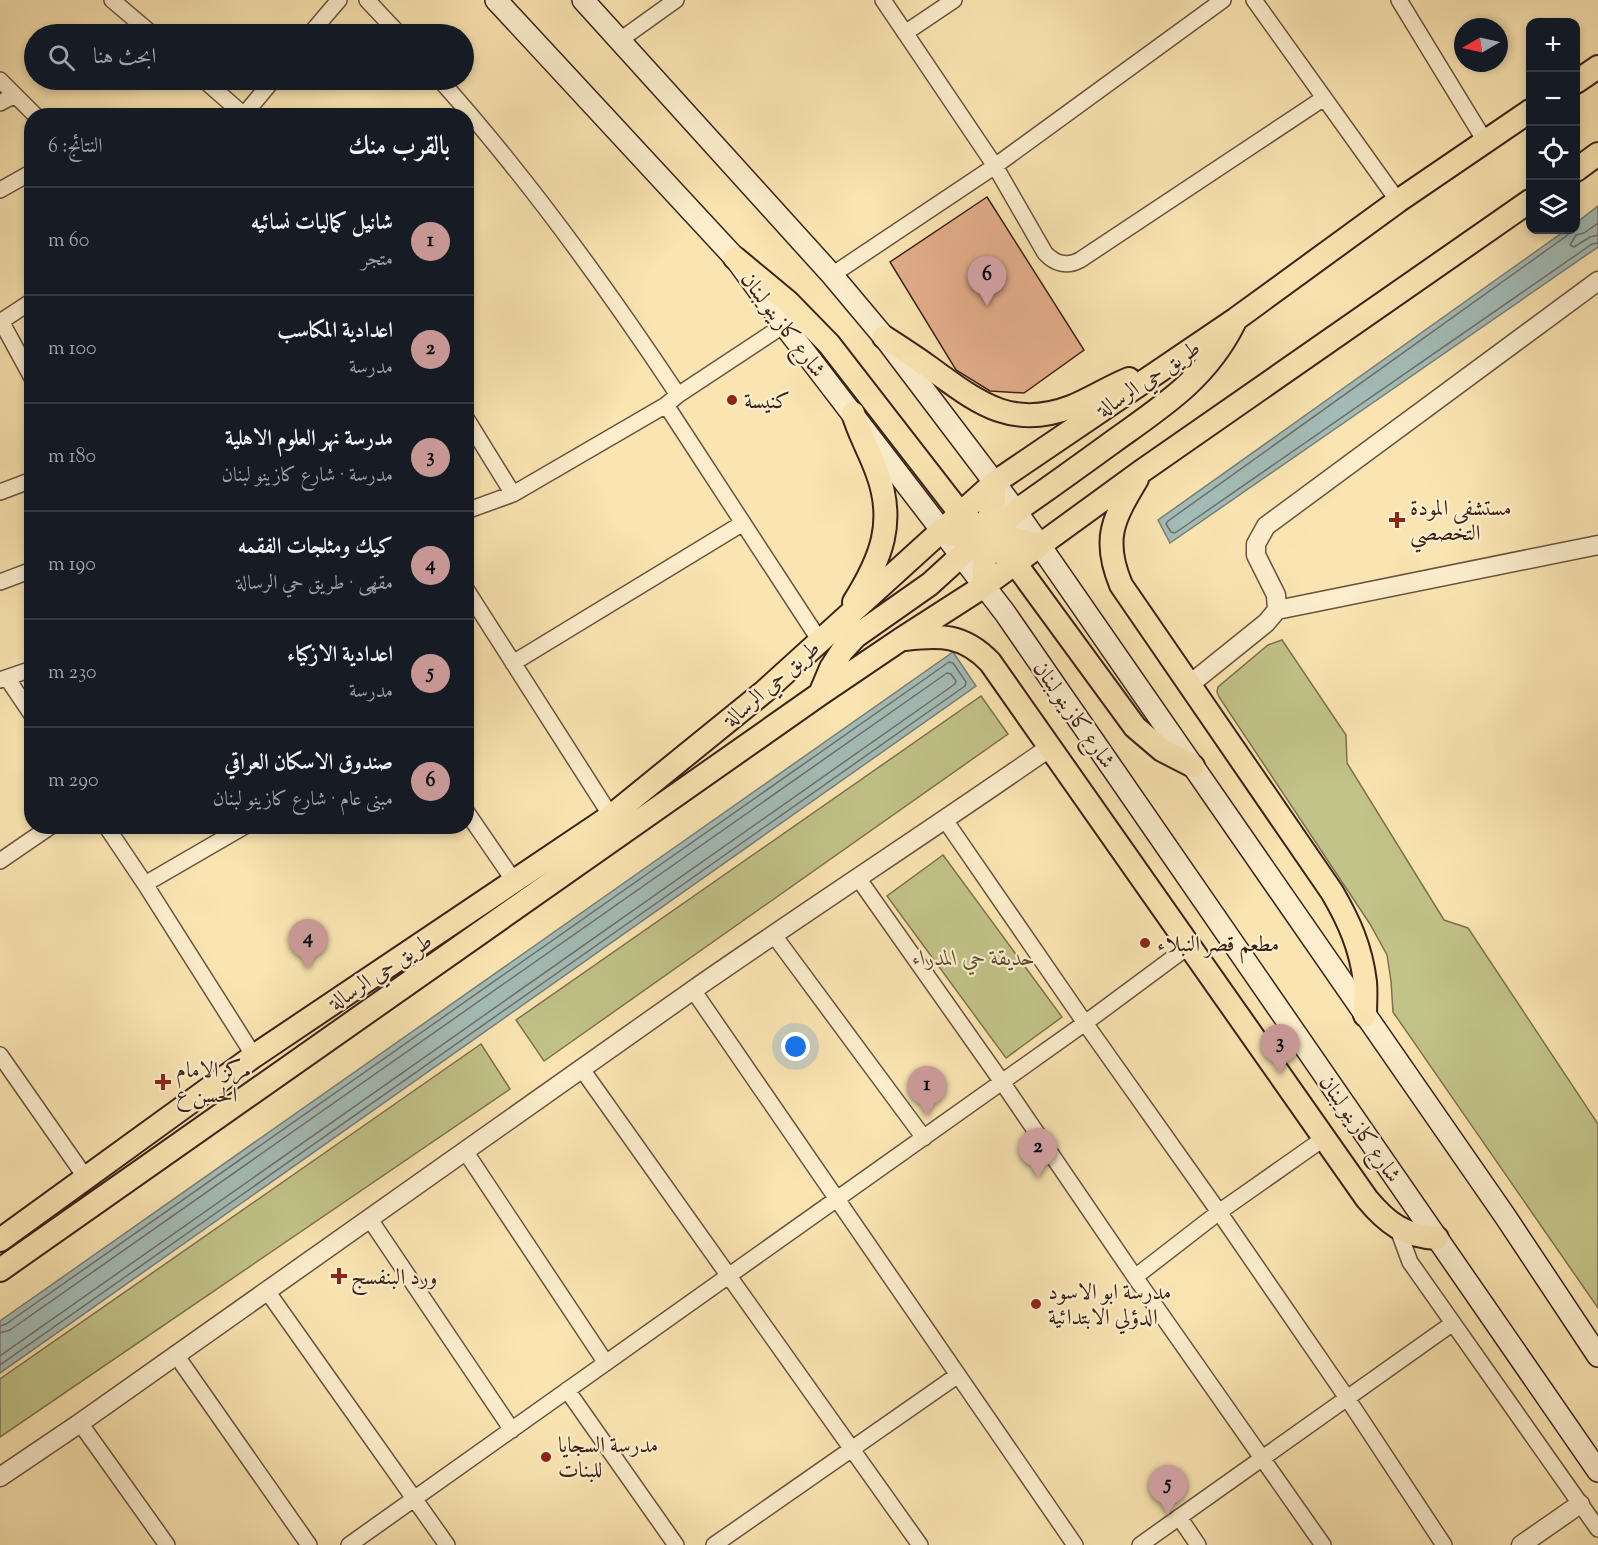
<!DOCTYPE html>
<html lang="ar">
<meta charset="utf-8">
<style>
:root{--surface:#171b24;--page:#242831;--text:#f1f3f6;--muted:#9ea1a6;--line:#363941;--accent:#c59692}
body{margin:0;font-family:"Sorts Mill Goudy",Amiri,serif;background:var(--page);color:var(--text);direction:rtl}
.controls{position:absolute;right:18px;top:18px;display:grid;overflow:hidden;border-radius:12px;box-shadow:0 3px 9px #0003}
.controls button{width:54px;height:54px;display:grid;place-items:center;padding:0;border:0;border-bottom:2px solid var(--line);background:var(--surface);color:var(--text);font:30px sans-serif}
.compass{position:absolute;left:1454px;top:18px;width:54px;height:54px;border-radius:50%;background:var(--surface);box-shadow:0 3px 9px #0003;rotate:261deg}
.you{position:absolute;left:796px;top:1047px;width:21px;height:21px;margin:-15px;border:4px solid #fff;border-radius:50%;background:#1a73e8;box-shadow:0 0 0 9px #1a73e833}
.badge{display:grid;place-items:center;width:39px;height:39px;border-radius:50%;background:var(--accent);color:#111;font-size:20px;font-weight:700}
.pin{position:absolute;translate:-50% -50px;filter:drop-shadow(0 2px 3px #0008)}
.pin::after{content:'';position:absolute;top:32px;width:21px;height:18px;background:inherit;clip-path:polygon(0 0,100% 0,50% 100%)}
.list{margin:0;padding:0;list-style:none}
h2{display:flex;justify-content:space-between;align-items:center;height:78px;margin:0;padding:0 24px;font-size:26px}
h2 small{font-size:20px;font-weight:400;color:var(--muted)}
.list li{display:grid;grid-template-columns:39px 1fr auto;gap:18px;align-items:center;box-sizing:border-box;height:108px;padding:0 24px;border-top:2px solid var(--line)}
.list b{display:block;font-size:22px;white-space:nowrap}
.list p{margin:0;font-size:20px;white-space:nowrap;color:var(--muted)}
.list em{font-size:20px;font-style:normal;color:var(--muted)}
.icon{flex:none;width:33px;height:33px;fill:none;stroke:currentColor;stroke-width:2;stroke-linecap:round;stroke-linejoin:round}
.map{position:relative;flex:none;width:1598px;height:1545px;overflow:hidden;direction:ltr}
.search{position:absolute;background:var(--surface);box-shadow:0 3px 9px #0003;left:24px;top:24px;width:450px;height:66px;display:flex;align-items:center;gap:15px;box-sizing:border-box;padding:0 21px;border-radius:33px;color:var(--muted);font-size:22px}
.panel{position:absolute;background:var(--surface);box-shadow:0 3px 9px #0003;left:24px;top:108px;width:450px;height:726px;border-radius:24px;direction:rtl}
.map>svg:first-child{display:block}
.green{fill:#c2c389;stroke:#7e7250;stroke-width:1.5}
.water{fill:#a3bcb7;stroke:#797e77;stroke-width:1.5}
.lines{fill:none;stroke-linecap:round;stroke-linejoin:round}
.shore{stroke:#6f6f68;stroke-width:1.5}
.building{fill:#e4ae8c;stroke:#3b2218;stroke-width:1.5}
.minor-casing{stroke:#6b533e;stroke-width:18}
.tertiary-casing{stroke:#6b533e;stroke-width:21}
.secondary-casing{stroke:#3b2218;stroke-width:24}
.primary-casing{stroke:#3b2218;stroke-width:26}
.minor{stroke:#fceecd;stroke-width:15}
.tertiary{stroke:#fceecd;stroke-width:18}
.secondary{stroke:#fceecd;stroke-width:21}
.primary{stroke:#fae5b2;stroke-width:22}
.poi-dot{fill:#8f2418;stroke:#fceecd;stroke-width:2}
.labels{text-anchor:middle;stroke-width:4.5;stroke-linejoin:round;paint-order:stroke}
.street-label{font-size:22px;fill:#3b2218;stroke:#fceecd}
.poi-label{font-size:22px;fill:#3b2218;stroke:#fceecd;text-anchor:start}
.park-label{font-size:22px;font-style:italic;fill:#5d4a34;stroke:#fceecd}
</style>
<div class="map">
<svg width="1598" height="1545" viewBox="0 0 1598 1545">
<rect width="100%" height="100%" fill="#fae5b2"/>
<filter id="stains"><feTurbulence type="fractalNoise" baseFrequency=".00333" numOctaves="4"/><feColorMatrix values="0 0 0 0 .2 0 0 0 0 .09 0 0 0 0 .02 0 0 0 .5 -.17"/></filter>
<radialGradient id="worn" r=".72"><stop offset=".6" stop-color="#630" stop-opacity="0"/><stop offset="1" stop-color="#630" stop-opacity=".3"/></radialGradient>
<path class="green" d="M1282,640l64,95 1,28 97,157 24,8 130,196v184l-205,-296 -2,-31 -4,-26 -17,-31 -151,-227 -2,-5 1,-5 50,-42z
M981,696l27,38 -464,327 -28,-41z
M943,855l119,162 -56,41 -119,-162z
M481,1044l29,45 -510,348v-58z"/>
<path class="water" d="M1598,206v41l-428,296 -12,-23 408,-290h10v-7z
M953,652l23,34 -976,687v-52z"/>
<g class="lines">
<path class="shore" d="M1598,223l-14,10 -8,2 -6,10 4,2 16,-10 8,-2
M1568,230v4l-3,3 -397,284 -2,3 5,8 4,1 417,-289 6,-1
M0,1326l6,-2 943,-662 4,1 13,19 -1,4 -965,679
M0,1333l10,-3 937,-657 4,1 5,7 -1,3 -955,672"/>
</g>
<path class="building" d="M987,197l97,153 -60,43 -34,-2 -34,-21 -66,-108z"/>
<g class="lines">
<g class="minor-casing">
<path id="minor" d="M112,0l40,34
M367,0l32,34
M883,0l112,166 50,87c10,11 22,14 35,7l244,-162
M1254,0l144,201
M1399,0l86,141
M905,33l49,-33
M310,34l29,-34
M620,40l56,-40
M0,80l36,36
M204,80l41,36
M440,80c88,98 165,205 238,315
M0,103l15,-8
M243,116l30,-36
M0,190l32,-18
M832,275l163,-109 228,-166
M1,321l31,57
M0,322l32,-21
M666,405l154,236
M466,418l47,76
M0,492l32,-12
M466,511l47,-17 153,-89 12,-10 106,-70
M0,582l32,-12
M466,589l145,227
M513,663l230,-140
M7,678l25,37
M0,680l32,-11
M466,811l48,70
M945,820l140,203 134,189 128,186 97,147
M106,826l39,58 109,172
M0,861l51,-35
M858,878l144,204 133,195 188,268
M145,884l100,-58
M773,934l151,204
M693,990l382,555
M0,1055l86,123
M581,1068l339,477
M465,1151l141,212
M369,1218l143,212
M1397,1227l13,35 188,267
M1135,1277l84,-65 104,-73
M267,1291l180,254
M176,1355l133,190
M567,1390l109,155
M80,1423l87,122
M1179,1517l19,28
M349,1545l736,-522 104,-77
M714,1545l244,-170
M1140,1545l313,-222"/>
</g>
<g class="tertiary-casing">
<path id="tertiary" d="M1277,610l321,-65
M1189,685l77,-62 11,-13 -1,-15 -20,-40v-11l10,-18 332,-245
M0,1477l80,-54 613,-433c118,-82 238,-160 356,-242
M1521,1545l59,-41"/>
</g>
<g class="secondary-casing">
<path id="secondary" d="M496,0l239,258 49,67 221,288 593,858
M583,0l249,275 52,62 132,174 489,705 93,140"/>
</g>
<g class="primary-casing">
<path id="primary" d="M1576,82l22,-15
M1576,170l22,-16
M735,258l53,44 41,42 131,169c22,21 51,25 80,32
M884,337c14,9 28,18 42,28 48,34 82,66 145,42 20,-8 38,-20 58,-28
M853,413c6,21 17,39 24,59 19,50 4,87 -23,130
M1137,479c-24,40 -35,60 -16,106l211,307c17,29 29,56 33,90 1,11 0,22 0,33
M942,532c27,6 52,12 73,31l120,164 27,23 31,16
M984,586c-2,-35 6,-52 32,-75 33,-23 65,-46 98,-70 49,-35 92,-62 120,-118
M905,639c35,-4 58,-5 85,23l377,537c20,24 37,37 70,39
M820,694l11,-26 11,-17 14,-15 74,-52 47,-43 15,-30 2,-10v-18
M0,1240l254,-184 357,-240 154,-125 229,-208 242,-164 162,-118 132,-90
M0,1270l820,-576 80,-54 84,-54 158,-115 388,-270"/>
</g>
<use href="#minor" class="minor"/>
<use href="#tertiary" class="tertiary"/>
<use href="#secondary" class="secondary"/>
<use href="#primary" class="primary"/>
</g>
<g class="poi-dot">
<circle cx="732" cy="400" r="6"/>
<path d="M1394 511h6v6h6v6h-6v6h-6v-6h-6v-6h6z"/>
<circle cx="1145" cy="943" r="6"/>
<path d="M160 1073h6v6h6v6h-6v6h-6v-6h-6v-6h6z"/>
<path d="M336 1267h6v6h6v6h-6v6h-6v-6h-6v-6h6z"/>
<circle cx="1036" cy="1304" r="6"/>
<circle cx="546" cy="1457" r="6"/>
</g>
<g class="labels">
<g class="street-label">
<text transform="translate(784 324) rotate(53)" y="8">شارع كازينو لبنان</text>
<text transform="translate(1148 378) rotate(-34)" y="8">طريق حي الرسالة</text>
<text transform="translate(771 683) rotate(-41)" y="8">طريق حي الرسالة</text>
<text transform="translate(1075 714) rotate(55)" y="8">شارع كازينو لبنان</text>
<text transform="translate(380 971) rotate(-34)" y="8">طريق حي الرسالة</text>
<text transform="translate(1361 1128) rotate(55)" y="8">شارع كازينو لبنان</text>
</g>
<g class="poi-label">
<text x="744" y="408">كنيسة</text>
<text x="1410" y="515">مستشفى المودة<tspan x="1410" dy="25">التخصصي</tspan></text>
<text x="1157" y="951">مطعم قصر النبلاء</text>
<text x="176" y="1077">مركز الامام<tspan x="176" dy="25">الحسن ع</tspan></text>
<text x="351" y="1284">ورد البنفسج</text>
<text x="1048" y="1299">مدرسة ابو الاسود<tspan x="1048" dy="25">الدؤلي الابتدائية</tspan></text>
<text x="558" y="1452">مدرسة السجايا<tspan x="558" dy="25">للبنات</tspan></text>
</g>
<g class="park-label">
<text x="974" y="965">حديقة حي المدراء</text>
</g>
</g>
<rect width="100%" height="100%" filter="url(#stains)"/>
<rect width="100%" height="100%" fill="url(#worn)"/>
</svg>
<div class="controls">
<button>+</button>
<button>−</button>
<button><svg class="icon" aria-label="locate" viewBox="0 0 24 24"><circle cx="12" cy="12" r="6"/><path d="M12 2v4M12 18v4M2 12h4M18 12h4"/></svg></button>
<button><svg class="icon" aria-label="layers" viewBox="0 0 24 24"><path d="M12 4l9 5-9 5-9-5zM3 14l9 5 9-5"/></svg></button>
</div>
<svg class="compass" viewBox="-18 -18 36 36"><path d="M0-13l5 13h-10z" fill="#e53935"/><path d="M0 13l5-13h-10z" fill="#9ea1a6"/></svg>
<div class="you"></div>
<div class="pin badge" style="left:927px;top:1116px">1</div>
<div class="pin badge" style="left:1038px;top:1178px">2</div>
<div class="pin badge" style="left:1280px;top:1074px">3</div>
<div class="pin badge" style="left:308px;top:969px">4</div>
<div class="pin badge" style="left:1168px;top:1515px">5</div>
<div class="pin badge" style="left:987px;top:306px">6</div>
<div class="search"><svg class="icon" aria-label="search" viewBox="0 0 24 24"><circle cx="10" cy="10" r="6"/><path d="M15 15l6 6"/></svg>ابحث هنا</div>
<section class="panel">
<h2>بالقرب منك<small>النتائج: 6</small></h2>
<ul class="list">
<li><span class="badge">1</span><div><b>شانيل كماليات نسائيه</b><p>متجر</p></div><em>60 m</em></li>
<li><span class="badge">2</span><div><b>اعدادية المكاسب</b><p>مدرسة</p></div><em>100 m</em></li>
<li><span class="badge">3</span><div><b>مدرسة نهر العلوم الاهلية</b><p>مدرسة · شارع كازينو لبنان</p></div><em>180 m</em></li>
<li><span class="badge">4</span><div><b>كيك ومثلجات الفقمه</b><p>مقهى · طريق حي الرسالة</p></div><em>190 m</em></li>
<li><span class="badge">5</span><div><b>اعدادية الازكياء</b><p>مدرسة</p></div><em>230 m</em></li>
<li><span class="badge">6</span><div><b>صندوق الاسكان العراقي</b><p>مبنى عام · شارع كازينو لبنان</p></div><em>290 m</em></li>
</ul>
</section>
</div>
